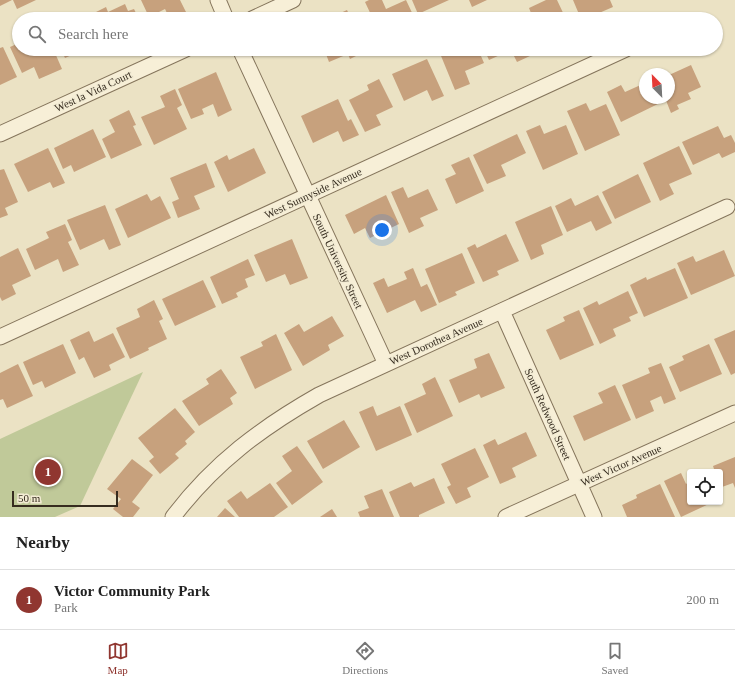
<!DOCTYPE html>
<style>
:root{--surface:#fff;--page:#f6f6f6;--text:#222;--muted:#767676;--line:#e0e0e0;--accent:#903630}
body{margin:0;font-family:"Times New Roman",serif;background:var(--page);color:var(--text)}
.controls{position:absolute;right:12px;bottom:12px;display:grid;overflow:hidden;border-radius:4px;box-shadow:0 1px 3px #0004}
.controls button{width:36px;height:36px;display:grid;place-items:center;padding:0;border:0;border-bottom:1px solid var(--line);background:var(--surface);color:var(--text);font:20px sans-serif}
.compass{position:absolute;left:639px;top:68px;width:36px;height:36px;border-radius:50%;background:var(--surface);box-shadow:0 1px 3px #0004;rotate:336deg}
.scale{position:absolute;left:12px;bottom:10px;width:106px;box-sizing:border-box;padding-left:4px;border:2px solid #362c1f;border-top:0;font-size:11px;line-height:14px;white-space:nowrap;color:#362c1f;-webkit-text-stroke:3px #f3ecd4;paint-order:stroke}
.you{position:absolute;left:382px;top:230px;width:14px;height:14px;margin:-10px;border:3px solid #fff;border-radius:50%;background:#1a73e8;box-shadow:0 0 0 6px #1a73e833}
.badge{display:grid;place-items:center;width:26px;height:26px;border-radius:50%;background:var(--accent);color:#fff;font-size:13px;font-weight:700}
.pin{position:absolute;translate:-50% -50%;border:2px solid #fff;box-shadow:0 1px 4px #0006}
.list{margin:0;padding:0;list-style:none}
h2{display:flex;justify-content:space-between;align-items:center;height:52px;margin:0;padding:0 16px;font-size:17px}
h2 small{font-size:13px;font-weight:400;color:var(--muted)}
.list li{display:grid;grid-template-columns:26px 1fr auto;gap:12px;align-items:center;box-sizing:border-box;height:60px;padding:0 16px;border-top:1px solid var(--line)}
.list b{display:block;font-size:15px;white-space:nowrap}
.list p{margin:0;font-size:13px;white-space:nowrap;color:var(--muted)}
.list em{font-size:13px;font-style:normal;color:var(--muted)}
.icon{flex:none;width:22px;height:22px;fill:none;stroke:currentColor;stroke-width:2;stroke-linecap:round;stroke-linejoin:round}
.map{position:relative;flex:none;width:735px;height:517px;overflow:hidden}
.search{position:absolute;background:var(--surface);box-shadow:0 1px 3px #0004;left:12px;right:12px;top:12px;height:44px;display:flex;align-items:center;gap:10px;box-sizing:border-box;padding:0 14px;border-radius:22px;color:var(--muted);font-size:15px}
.sheet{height:112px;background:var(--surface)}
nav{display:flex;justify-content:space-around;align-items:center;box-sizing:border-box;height:56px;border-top:1px solid var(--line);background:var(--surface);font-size:11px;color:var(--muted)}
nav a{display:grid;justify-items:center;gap:2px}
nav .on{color:var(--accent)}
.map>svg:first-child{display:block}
.green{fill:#c0c999}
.building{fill:#c7a17d}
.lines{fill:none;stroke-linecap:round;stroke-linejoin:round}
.street-casing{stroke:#85755c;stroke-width:17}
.street{stroke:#f7efd7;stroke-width:15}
.labels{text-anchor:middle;stroke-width:3;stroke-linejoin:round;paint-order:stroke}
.street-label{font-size:11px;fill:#362c1f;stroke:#f3ecd4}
</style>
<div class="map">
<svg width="735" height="517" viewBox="0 0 735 517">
<rect width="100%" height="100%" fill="#ebe2c4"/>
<path class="green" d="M143,372l-63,134 -25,11h-55v-78z"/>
<path class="building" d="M0,0h12l-12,6z
M13,0h23l-19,9z
M141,0h39l6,12 -16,7 -5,-10 -16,8z
M369,0h13l4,9 20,-9 9,19h-42l-8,-17z
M412,0h37l-31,14z
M469,0h18l-15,7z
M546,0h11l9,19h-43l-1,-2 9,-4 -2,-5z
M573,0h37l3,7 -14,6 3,6h-21z
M125,4l3,7 6,-2 5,10h-42l-3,-6 12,-6 2,5z
M347,10l4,9h-18l-1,-2z
M19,43v6h30l3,5 3,-1 7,16 -23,10 -5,-12 -12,6 -12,-26z
M3,47l14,30 -17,8v-37z
M61,49h24l-20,9z
M87,49h19l-16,7z
M324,49h40l2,2 -16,8 -2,-5 -19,8z
M444,49h34l6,14 -19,8 5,13 -15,6 -16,-39z
M484,49h43l3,7 -13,6 -6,-12 -22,10z
M427,59l17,37 -12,5 -5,-11 -23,11 -12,-27z
M691,65l10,22 -13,6 3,6 -14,6 2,4 -8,4 -6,-15h4v-23z
M216,72l16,38 -14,7 -5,-13 -11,5 2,5 -13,5 -13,-30z
M379,79l14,28 -17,8 5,10 -16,7 -16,-32 20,-10 -2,-5z
M645,83v15h12l3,5 -39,19 -14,-30 14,-7 4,7z
M175,89l7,16 -5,3 10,21 -33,16 -13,-28 24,-10 -5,-11z
M338,99l10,22 3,-2 8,16 -16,7 -5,-11 -25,12 -12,-27z
M586,103l4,8 16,-7 14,31 -35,16 -18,-40z
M129,110l7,15 -3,1 9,19 -31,14 -9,-20 13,-7 -6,-12z
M540,125l4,9 22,-9 12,29 -35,16 -17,-39z
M718,126l6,12 7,-3 4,8v9l-13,6 -3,-5 -26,12 -11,-23z
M93,129l13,28 -32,15 -3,-7 -8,4 -9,-21z
M517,134l9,19 -25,12 5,11 -19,8 -14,-29z
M679,146l13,28 -23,10 5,10 -14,7 -17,-38z
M48,148l17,35 -12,5 -3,-6 -22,10 -14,-28z
M254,148l12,25 -38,19 -14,-30 13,-7 2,5z
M469,157l15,34 -28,13 -11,-25 11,-5 -5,-9z
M206,163l9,24 -21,9 6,13 -22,9 -6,-16 7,-3 -9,-21z
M4,169l14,33 -13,6 3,7 -8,3v-48z
M638,174l13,28 -36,17 -13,-27z
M403,187l5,11 20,-9 10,21 -18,8 4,8 -15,7 -18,-41z
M147,194l4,7 9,-5 11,22 -43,20 -13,-29z
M386,195l13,29 -29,14 -5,-10 -11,6 -9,-19z
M598,195l14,28 -16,8 -5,-10 -24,11 -12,-26 16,-8 4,8z
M105,205l16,40 -12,5 -5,-11 -24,11 -13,-30z
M551,206l12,29 -22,10 3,9 -13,6 -16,-38z
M65,224l7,16 -4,2 11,23 -16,7 -5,-13 -23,11 -9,-21 23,-11 -3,-6z
M506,234l13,27 -22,10 2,4 -16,7 -16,-34 8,-4 2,4z
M292,239l16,39 -18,7 -5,-11 -19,8 -12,-27z
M18,248l13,28 -19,9 4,9 -14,7 -2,-4v-40z
M724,250l11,26 -44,19 -14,-32 16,-7 3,6z
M462,253l13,30 -20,9 2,3 -18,8 -14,-34z
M248,259l7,16 -10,4 3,8 -12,6 2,4 -16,7 -12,-27z
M413,268l8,19 6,-3 10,21 -16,7 -6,-12 -28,13 -14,-30 11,-5 4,9 19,-8 -3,-7z
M675,268l13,30 -44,19 -14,-32 16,-8 1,3z
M203,280l13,27 -41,19 -13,-27z
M628,291l10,22 -9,4 2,4 -18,8 3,7 -16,8 -17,-36 14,-7 2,4z
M154,300l9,19 -4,2 8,18 -19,9 1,2 -19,9 -14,-31 24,-11 -3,-8z
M579,310l15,35 -34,15 -14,-30 19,-9 -2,-4z
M332,316l12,20 -16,9 2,5 -27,16 -19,-33 15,-9 5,8z
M735,330v43l-4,2 -17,-36z
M89,331l5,11 19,-9 12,24 -16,8 2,5 -17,8 -10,-21 -5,3 -9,-20z
M276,334l16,36 -37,19 -15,-32 23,-11 -2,-4z
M63,344l13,29 -31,15 -3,-7 -9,4 -10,-23z
M709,344l13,30 -42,18 -11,-25 15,-7 -2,-4z
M489,353l16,35 -24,10 -2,-4 -20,9 -10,-23 28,-12 -3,-9z
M661,363l15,36 -12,5 -3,-8 -11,5 4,10 -18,8 -14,-34 28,-12 -2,-5z
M18,364l15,32 -26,12 -4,-9 -3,1v-27z
M221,369l16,24 -7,5 3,6 -34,22 -17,-25 27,-17 -3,-5z
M435,377l18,39 -36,17 -13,-29 22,-10 -4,-10z
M615,385l16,35 -47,21 -11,-25 30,-13 -5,-10z
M373,406l4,10 23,-10 12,29 -36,16 -17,-39z
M175,408l20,24 -10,9 2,3 -12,10 4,4 -19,16 -11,-13 5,-4 -16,-19z
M344,420l16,27 -37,22 -16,-28z
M526,432l11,24 -25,12 4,9 -16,7 -17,-39 12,-6 3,6z
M297,446l26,36 -31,23 -16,-22 16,-12 -10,-15z
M475,448l14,29 -22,11 4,9 -15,7 -9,-17 4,-2 -10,-21z
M735,457v31l-2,-5 -11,4 -2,-4v-11h-5l-2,-6z
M132,459l21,16 -21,27 8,6 -7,9h-10l-10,-8 8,-10 -14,-10z
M681,473l5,11 4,-3v21h29l-7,3 -1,-2 -30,14 -17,-36z
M434,478l11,25 -26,12v2h-19l-11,-25 22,-10 3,5z
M270,483l18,24 -14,10h-35l-12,-16 14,-10 6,8z
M660,484l15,33h-48l-5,-12 15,-7 -1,-3z
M382,489l12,28h-34l-2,-5 11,-4 -5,-12z
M225,508l10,9h-18z
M332,509l5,8h-17z"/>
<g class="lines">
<g class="street-casing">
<path id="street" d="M218,0l8,19
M252,19l41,-19
M240,49l146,315
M0,134l186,-85
M502,311l92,206
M0,337l626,-288
M173,517c41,-54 88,-89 146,-122l408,-188
M506,517l229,-104"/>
</g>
<use href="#street" class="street"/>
</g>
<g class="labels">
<g class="street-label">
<text transform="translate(93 91) rotate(-25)" y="4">West la Vida Court</text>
<text transform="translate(313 193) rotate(-25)" y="4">West Sunnyside Avenue</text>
<text transform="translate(338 261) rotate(65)" y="4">South University Street</text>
<text transform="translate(436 341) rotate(-24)" y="4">West Dorothea Avenue</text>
<text transform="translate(548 414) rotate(66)" y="4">South Redwood Street</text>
<text transform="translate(621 465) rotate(-24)" y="4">West Victor Avenue</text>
</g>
</g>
</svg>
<div class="controls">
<button><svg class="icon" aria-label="locate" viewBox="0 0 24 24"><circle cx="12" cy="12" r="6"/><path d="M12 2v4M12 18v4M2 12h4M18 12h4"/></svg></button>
</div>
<svg class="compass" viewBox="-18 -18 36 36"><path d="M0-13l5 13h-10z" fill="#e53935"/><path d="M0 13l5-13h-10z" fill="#767676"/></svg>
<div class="scale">50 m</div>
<div class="you"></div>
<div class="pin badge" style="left:48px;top:472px">1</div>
<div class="search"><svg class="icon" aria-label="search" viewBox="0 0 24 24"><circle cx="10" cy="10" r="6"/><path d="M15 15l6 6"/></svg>Search here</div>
</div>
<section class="sheet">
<h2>Nearby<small></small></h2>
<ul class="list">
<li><span class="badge">1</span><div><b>Victor Community Park</b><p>Park</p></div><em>200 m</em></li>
</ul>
</section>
<nav>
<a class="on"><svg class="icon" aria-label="map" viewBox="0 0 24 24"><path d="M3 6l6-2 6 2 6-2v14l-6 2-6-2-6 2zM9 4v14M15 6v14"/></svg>Map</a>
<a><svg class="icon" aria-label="directions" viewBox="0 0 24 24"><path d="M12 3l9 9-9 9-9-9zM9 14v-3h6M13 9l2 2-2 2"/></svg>Directions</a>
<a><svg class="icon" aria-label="saved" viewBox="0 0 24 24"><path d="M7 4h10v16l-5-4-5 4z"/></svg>Saved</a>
</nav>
